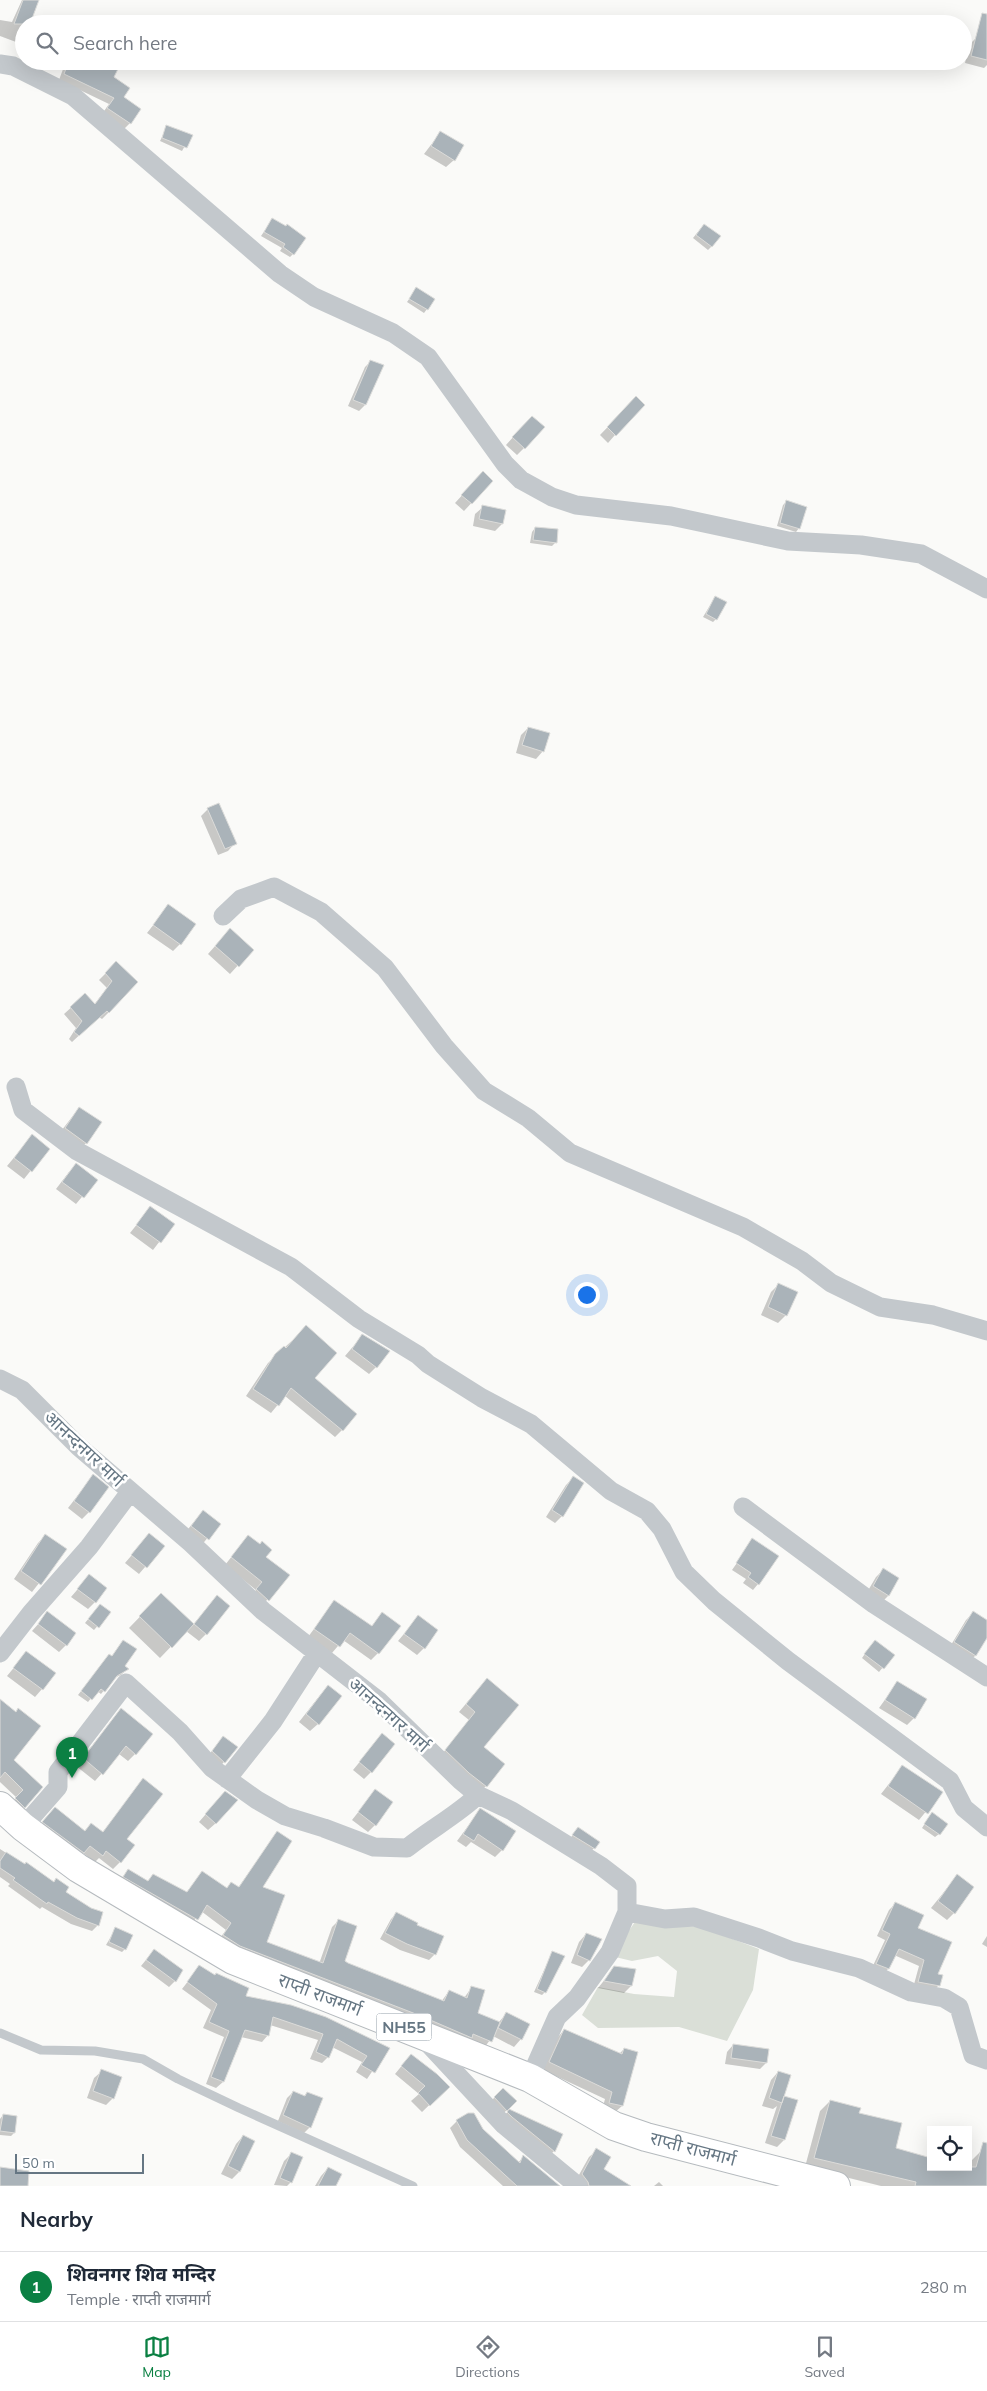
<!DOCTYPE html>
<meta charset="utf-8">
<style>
:root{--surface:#fff;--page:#f2f2f3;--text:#1f2937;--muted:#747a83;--line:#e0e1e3;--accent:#0b8043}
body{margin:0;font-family:Mulish,"Noto Sans Devanagari",sans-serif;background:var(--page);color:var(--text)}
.controls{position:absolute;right:15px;bottom:15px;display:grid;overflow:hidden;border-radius:0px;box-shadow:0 5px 20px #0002}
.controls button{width:45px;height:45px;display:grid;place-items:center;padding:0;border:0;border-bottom:1px solid var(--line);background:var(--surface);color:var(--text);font:25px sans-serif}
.scale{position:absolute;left:15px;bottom:12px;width:129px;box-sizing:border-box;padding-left:5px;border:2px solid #657683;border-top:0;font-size:14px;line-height:18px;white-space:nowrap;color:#657683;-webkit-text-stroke:4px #fff;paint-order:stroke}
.you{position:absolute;left:586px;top:1294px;width:18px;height:18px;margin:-12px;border:4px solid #fff;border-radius:50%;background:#1a73e8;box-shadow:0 0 0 8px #1a73e833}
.badge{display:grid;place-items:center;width:32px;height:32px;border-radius:50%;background:var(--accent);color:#fff;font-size:16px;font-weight:700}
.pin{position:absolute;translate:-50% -41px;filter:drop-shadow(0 1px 2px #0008)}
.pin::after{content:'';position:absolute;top:26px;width:18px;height:15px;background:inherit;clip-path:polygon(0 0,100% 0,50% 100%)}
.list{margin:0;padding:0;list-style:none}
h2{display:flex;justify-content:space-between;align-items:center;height:65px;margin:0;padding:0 20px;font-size:21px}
h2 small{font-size:16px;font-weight:400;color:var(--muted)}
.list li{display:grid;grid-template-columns:32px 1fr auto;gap:15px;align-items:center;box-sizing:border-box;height:70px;padding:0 20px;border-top:1px solid var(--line)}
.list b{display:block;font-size:19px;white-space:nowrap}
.list p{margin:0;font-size:16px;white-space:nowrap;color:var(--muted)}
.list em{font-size:16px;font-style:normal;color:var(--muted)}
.icon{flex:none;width:28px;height:28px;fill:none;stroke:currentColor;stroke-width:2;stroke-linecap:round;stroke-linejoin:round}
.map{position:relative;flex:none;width:987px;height:2186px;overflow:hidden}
.search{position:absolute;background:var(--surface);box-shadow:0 5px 20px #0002;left:15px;right:15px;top:15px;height:55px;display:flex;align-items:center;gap:12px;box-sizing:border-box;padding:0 18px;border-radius:28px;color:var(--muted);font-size:19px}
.sheet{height:135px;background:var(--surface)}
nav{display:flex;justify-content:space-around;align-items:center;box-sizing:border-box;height:70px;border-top:1px solid var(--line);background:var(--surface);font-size:14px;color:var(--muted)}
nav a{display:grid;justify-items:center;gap:2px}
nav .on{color:var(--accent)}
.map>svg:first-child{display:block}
.green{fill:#dadfd7}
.shadow{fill:#0003}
.building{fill:#aab3b9;stroke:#dcdcda}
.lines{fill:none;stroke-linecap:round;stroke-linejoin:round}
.primary-casing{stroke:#b5babe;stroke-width:30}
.lane{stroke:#c3c8cc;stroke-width:9}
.street{stroke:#c3c8cc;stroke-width:19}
.primary{stroke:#fff;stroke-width:28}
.labels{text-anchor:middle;stroke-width:5;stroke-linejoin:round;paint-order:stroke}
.shield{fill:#fff;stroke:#939fa8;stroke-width:1}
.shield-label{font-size:16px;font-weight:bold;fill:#657683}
.street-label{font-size:18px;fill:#657683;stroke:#fff}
</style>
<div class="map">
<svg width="987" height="2186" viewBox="0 0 987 2186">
<rect width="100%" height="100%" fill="#fafaf8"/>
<path class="green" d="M635,1922l66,5 58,22 -6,41 -26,51 -48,-14 -81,1 -16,-13 16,-28 36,7 40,3 3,-26 -19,-15 -26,5 -21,-5z"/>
<path class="shadow" d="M22,0h11l-9,24v21l-24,-9v-16l12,2z
M977,37l10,3v25l-3,3 -19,-5 4,-18z
M66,61h40l16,37 8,25 -6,6 -22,-15 7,-10 -50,-24z
M167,127l24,8 -9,16 -22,-10z
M440,133l14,27 -8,7 -22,-13z
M272,220l21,34 -3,3 -10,-6 2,-3 -21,-12z
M701,228l11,18 -4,4 -15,-12z
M416,289l11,20 -3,4 -17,-11z
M371,361l11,5 -17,39 -6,6 -11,-5 17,-39z
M629,405l-14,30 -7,8 -8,-8z
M525,424l-1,24 -7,7 -11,-10z
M476,480l16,1 -28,30 -9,-8z
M786,502l13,26 -3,4 -19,-6 6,-21z
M483,507l19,17 -7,7 -22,-5 2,-12z
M535,528l21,14 -4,4 -22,-3 2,-11z
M715,597l1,22 -3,3 -10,-5z
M528,728l15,23 -7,8 -20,-6 5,-18z
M208,809l27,34 -7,8 -10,4 -17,-39z
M169,905l11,39 -7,7 -26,-18z
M223,937l29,13 -22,24 -22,-20z
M116,963l-7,49 -7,7 -3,-2 -27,25 -3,-3 7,-11 -12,-14 21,-19 9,10 13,-17 -8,-8z
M79,1108l7,35 -7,7 -21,-15z
M32,1136l16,13 -24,30 -17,-13z
M69,1172l27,8 -20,24 -20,-15z
M150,1208l23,16 -20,26 -23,-17z
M779,1284l7,31 -8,8 -17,-8 10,-23z
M299,1334l14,44 29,52 -7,7 -50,-41 -14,17 -25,-17 22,-33z
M362,1336l14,31 -7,7 -24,-18z
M93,1476l-4,36 -7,7 -14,-11z
M573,1478l-11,38 -7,7 -9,-6 20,-32z
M203,1511l16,13 -19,23 -16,-13z
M149,1535l14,11 -24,28 -14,-11z
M45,1536l20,14 -33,42 -18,-13 24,-36z
M248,1536l16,21 24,18 -27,32 -11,-10 6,-7 -31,-25z
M753,1540l5,44 -5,6 -10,-7 3,-4 -14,-9z
M883,1570l5,26 -7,7 -15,-9 10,-17z
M89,1576l6,26 -7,7 -17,-12z
M161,1595l32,30 17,-21 -4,30 -7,7 -13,-10 -26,27 -31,-30z
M334,1602l37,25 11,-13 -4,39 -7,7 -28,-20 -11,13 -24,-16z
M97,1608l12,5 -15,17 -9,-7z
M48,1613l18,32 -7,7 -27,-21z
M973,1613l14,8v14l-12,21 -8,7 -19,-13 18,-30z
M418,1617l6,31 -7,7 -19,-14z
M872,1644l21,11 -14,17 -17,-14z
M26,1653l16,36 -7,8 -28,-21z
M106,1659l21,10 -6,6 -7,3 -13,16 -4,-3 -9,11 -10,-7z
M897,1683l17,35 -7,7 -28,-17z
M480,1687l6,99 -7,7 -40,-35 30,-38 -10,-8z
M321,1694l-3,30 -8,7 -11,-9z
M0,1701l12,59 29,27 -24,27 -9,-8 9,-8 -17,-16z
M121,1709l14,45 -7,7 -9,-7 -24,27 -19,-15z
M382,1735l-11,37 -7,7 -11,-9z
M223,1738l13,10 -19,22 -12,-11z
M903,1766l38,27 -22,27 -38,-26z
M143,1780l-23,82 -7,7 -14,-11 -4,4 -12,-9 -6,6 -41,-29 13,-14 34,16 8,-7 11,8z
M375,1791v34l-7,7 -16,-12z
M218,1800l-2,23 -8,7 -9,-8z
M480,1810l22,40 -7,7 -24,-15 -5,5 -9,-6z
M929,1817l10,17 -4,3 -13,-9z
M578,1829l16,19 -7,8 -21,-13z
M277,1833l-16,55 4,55 54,21 13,-37 6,-6 5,41 98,40 8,-11 15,7 8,-11 4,27 22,9 8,-9 15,25 -7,8 -21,-11 -9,12 -266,-107 8,-11 -25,-19 -10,14 -73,-42 10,-13 19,12 6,-7 33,18 17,-21 23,17 5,-6 7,5z
M0,1849l53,34 45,42 -6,6 -21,-7 -29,-17 -2,2 -32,-23 2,-2 -10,-7z
M957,1876l-3,37 -7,7 -16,-12z
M895,1904l22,25 20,45 2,11 -6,6 -20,-3 6,-22 -25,-11 -6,14 -6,6 -11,-5 14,-30 -8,-4 12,-26z
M397,1913l18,13 20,28 -6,6 -29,-10 -20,-11 11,-20z
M116,1928l9,21 -3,3 -16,-7z
M586,1934l3,26 -7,7 -11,-4 8,-21z
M987,1936v11l-5,-3z
M154,1950l21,31 -6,6 -28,-21z
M552,1953l-7,39 -3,3 -8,-3z
M200,1966l44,31 144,51 -21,31 -11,-7 6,-10 -30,-15 -4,10 -6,6 -12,-4 8,-19 -48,-15 -2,10 -6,7 -21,-5 -18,45 -7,6 -10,-4 18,-47 -21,-9 8,-18 -29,-21z
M615,1967l16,19 -7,7 -26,-5z
M564,2030l55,24 5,-5 12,3 -14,54 -8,7 -12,-3 3,-11 -62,-29 14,-32z
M733,2045l33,18 -6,6 -35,-5 2,-12z
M404,2063l44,24 -26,25 -11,-11 8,-7 -24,-20z
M102,2071l11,27 -7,7 -19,-7 7,-20z
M778,2072l3,29 4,-3 -1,42 -7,7 -12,-4 12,-37 -4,3 -11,-3 9,-26z
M503,2089l12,12 -12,13 -12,-13z
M293,2092l10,5 4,-4 3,34 -6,6 -26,-12 9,-23z
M830,2101l28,13 36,35 37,18h38l2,-6 10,-10 6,2v33h-106l-76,-19 15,-56z
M510,2110l52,24 -8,17 -6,6 -45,-41z
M3,2115l11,18 -3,3 -11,-1v-16z
M457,2121l25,8 36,34 5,-6 35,29h-55l-43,-39 -10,-19z
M243,2136l11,6 -15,30 -7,7 -11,-5 15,-30z
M597,2150l5,20 28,16h-52l-3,-4 14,-25z
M291,2154v28l-4,4 -13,-1 10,-24z
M328,2168l7,18h-20l6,-10z
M659,2182l4,4h-9z"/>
<path class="building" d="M23,0h16l-9,24h-16z
M982,13l5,1v46l-16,-4z
M69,61h39l11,6 -5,10 16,11 -6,9 17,12 -10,15 -24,-16 7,-10 -50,-24z
M166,125l27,10 -6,13 -25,-10z
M440,131l24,14 -9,16 -24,-15z
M272,218l14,8 1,-2 19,14 -12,17 -11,-8 2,-3 -21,-12z
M704,224l17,12 -9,11 -16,-12z
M416,287l19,12 -7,11 -19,-11z
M370,360l14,5 -18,40 -13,-5z
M636,396l9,9 -29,31 -9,-9z
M532,416l13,11 -20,22 -13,-12z
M483,471l10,10 -21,23 -11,-9z
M786,500l21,7 -7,22 -20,-6z
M482,505l24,5 -3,14 -24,-5z
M535,527l23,2 -1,14 -24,-3z
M715,596l12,6 -10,18 -11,-6z
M528,727l22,6 -6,19 -22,-7z
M219,803l18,41 -12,5 -18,-41z
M168,904l28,20 -15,21 -28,-20z
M230,928l24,22 -15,17 -24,-21z
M116,961l22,21 -29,31 -2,-2 -28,25 -5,-4 8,-11 -12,-14 15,-14 10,11 17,-23 -7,-8z
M79,1107l23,15 -15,22 -22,-16z
M32,1134l18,15 -18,23 -18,-14z
M76,1163l22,17 -14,18 -22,-16z
M150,1206l25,18 -14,19 -25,-18z
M778,1283l20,9 -11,24 -19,-9z
M306,1325l31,28 -22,25 42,36 -14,17 -52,-43 -12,18 -26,-17 22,-35 9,-8 2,2z
M362,1334l28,17 -13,17 -25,-19z
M93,1474l16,13 -19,26 -16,-12z
M573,1476l11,7 -21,34 -11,-7z
M203,1510l18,14 -12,16 -18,-14z
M149,1533l16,13 -18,22 -16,-13z
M45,1534l22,15 -26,36 -20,-14z
M248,1535l12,9 2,-3 10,9 -6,7 24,18 -21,26 -13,-12 6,-7 -31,-25z
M752,1538l27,18 -20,29 -11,-8 3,-4 -15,-10z
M883,1568l16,10 -10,18 -16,-10z
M89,1574l18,14 -11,15 -19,-14z
M161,1593l33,31 -22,24 -33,-32z
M217,1595l13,11 -23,29 -13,-11z
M334,1600l38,26 10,-14 19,14 -22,28 -29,-21 -10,14 -26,-18z
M100,1604l11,8 -12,16 -11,-9z
M47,1611l29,22 -9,13 -29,-22z
M973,1611l14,9v18l-11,18 -22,-14z
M418,1615l20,15 -13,19 -21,-15z
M123,1640l14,9 -12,17 4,3 -12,7 -12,16 -4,-3 -9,11 -11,-9 28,-37 3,2z
M875,1640l20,15 -11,14 -20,-15z
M26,1651l30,22 -13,17 -30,-22z
M487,1678l32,27 -35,42 21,17 -18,23 -18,-14 -24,-23 30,-38 -9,-8z
M897,1681l30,18 -12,20 -30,-19z
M328,1685l14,11 -23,29 -13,-11z
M0,1699l16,13 2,-4 23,18 -27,34 29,27 -18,21 -10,-10 8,-8 -18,-18 -5,6z
M121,1708l32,26 -17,21 -10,-9 -23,29 -20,-17z
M382,1733l13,11 -23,29 -13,-11z
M223,1736l15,11 -13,16 -13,-12z
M902,1765l41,27 -15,22 -40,-28z
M143,1778l20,16 -36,45 8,6 -14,18 -15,-12 -3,5 -13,-10 -6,7 -42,-31 13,-15 30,24 6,-8 12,9z
M375,1789l18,13 -17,24 -18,-14z
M225,1791l13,9 -22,24 -11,-10z
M480,1808l36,23 -13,20 -25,-17 -4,7 -11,-7z
M932,1812l16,12 -8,11 -16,-11z
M578,1827l22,15 -5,7 -23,-14z
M277,1831l15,10 -29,46 22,8 -18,47 56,21 15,-44 19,7 -12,35 3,2 96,38 5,-11 18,8 4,-12 14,4 -7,23 22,9 -8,20 -19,-8 -1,4 -51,-22 -181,-70 -17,-11 8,-12 -24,-18 -9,15 -75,-43 5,-8 20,12 5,-7 34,18 15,-21 25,17 4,-6 8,5z
M6,1852l19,12 1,-2 28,20 2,-4 13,9 -3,5 25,16 12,4 -4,14 -22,-8 -29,-16 -1,2 -34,-24 2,-2 -15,-10v-7z
M957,1874l17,13 -19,27 -17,-13z
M895,1902l29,13 -6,13 34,14 -14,32 5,1 -3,11 -22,-4 6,-22 -25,-11 -10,20 -13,-5 14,-30 -8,-4z
M396,1912l22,11 -1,2 27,11 -8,19 -29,-11 -22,-11z
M115,1927l18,8 -7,15 -17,-8z
M586,1933l16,6 -12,22 -13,-6z
M154,1949l29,21 -7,12 -30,-22z
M552,1951l13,5 -19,37 -9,-4z
M199,1965l16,10 1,-2 33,15 -3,8 45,9 35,12 64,31 -15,25 -14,-8 6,-9 -30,-17 -8,19 -13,-6 7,-18 -50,-17 -4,19 -24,-6 -21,52 -13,-5 18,-46 -20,-9 8,-18 -30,-22z
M614,1966l22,3 -4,17 -28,-5z
M506,2012l24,12 -8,16 -24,-12z
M564,2029l58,25 2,-6 14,4 -15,54 -14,-3 3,-11 -63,-30z
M733,2044l36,5 -2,14 -36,-5z
M411,2054l26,20 13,13 -20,19 -12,-13 7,-7 -24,-20z
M101,2069l21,8 -8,22 -21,-8z
M778,2071l13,4 -9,28 -13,-5z
M503,2088l14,13 -10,10 -13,-14z
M293,2091l12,5 2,-4 16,6 -12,30 -28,-13z
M784,2096l14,4 -13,40 -14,-4z
M830,2100l31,8 -2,5 43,10 -6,25 35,10v9h45l7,-25 4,1v43h-72l1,-4 -102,-24z
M509,2109l54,25 -8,18 -43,-35 -5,-5z
M468,2113h6l9,16 37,34 3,-8 37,31h-43l-50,-46 -11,-20z
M3,2114l14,2 -2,17 -15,-2z
M243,2135l12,6 -15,31 -12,-6z
M596,2148l15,9 -7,12 27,17h-42l-1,-4 -6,-8z
M291,2152l12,5 -11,26 -12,-5z
M0,2167l29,4 -1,15h-28z
M328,2167l14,7 -6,12h-18z"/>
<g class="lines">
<g class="primary-casing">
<path id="primary" d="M0,1806l23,21 55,41 155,92 297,118 84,48 32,11 190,49"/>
</g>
<path class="lane" d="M0,2033l41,17 54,1 48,8 35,20 61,29 174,78"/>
<path class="street" d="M0,64l13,2 60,30 207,178 34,23 79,36 35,24 77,107 16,16 31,17 24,8 95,11 117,25 73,4 60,9 66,35
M223,916l18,-17 33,-12 47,25 64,56 59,78 40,45 44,27 42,35 173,74 59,34 29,22 49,24 53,8 54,16
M16,1087l7,23 54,41 214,116 68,52 59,36 10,9 54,34 49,26 80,67 36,20 15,18 22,43 30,29 74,60 162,120 14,27 23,19
M0,1379l22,11 57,57 112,96 72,68 116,90 82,80 17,14 34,16 89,55 26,20v26l-17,40 -33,46 -20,19 -27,61
M743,1507l131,97 113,73
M0,1653l31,-40 58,-66 41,-55
M227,1779l46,-58 44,-68
M23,1827l35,-40v-15l68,-89 54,49 32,36 45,32 28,16 39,12 50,19 33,1c23,-19 49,-32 71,-53
M627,1912l38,7 29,-2 65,21 33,13 67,17 52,24 33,6 15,9 14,48 14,5
M424,2039l80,86 74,61"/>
<use href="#primary" class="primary"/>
</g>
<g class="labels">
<rect class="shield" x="376.5" y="2013.5" width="55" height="27" rx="4"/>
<g class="shield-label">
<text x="404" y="2033">NH55</text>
</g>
<g class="street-label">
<text transform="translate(84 1449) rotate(43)" y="6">आनन्दनगर मार्ग</text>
<text transform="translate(389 1715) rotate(42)" y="6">आनन्दनगर मार्ग</text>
<text transform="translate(320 1995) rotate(21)" y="6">राप्ती राजमार्ग</text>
<text transform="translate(693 2149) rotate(15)" y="6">राप्ती राजमार्ग</text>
</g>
</g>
</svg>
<div class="controls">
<button><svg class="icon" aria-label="locate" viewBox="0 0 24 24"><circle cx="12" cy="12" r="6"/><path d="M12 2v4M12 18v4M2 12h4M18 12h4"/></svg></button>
</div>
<div class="scale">50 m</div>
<div class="you"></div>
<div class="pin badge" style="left:72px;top:1778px">1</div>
<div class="search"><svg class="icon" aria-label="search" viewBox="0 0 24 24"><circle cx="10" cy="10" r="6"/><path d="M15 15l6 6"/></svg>Search here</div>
</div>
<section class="sheet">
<h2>Nearby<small></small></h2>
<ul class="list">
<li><span class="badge">1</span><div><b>शिवनगर शिव मन्दिर</b><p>Temple · राप्ती राजमार्ग</p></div><em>280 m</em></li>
</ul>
</section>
<nav>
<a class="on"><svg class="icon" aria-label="map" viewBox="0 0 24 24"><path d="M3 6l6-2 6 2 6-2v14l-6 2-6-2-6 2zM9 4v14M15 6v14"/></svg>Map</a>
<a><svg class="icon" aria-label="directions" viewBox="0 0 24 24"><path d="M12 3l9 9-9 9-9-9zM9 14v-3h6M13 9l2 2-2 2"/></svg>Directions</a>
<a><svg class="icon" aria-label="saved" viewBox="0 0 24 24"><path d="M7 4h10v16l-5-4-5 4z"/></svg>Saved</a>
</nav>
